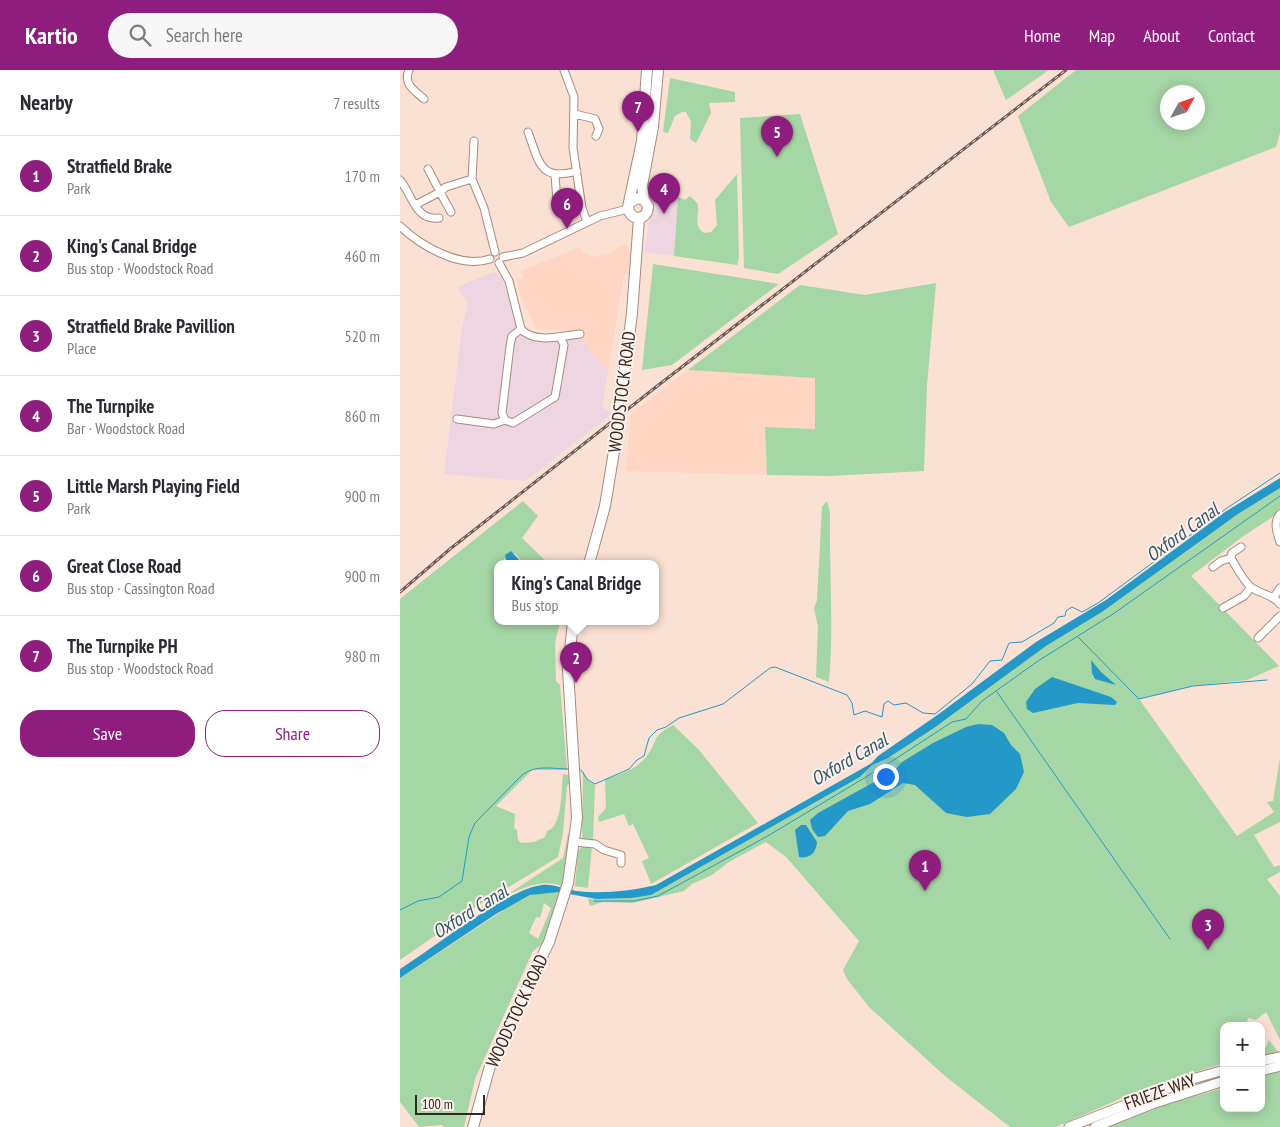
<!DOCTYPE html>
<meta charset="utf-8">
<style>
:root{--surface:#fff;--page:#f7f7f7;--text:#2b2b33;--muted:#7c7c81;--line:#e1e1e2;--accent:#8f1d7e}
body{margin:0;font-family:"PT Sans Narrow",sans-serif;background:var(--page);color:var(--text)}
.controls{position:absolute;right:15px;bottom:15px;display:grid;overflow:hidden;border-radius:10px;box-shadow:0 2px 12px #0003}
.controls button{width:45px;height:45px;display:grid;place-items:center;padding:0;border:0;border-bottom:1px solid var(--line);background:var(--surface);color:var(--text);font:25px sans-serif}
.compass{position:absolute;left:760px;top:15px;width:45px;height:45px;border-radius:50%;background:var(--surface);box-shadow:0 2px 12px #0003;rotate:50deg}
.scale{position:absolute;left:15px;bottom:12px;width:70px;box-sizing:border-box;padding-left:5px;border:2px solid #332722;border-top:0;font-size:14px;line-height:18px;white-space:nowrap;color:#332722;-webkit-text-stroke:4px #fef1eb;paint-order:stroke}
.you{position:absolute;left:485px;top:706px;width:18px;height:18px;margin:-12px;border:4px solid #fff;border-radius:50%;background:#1a73e8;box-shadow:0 0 0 8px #1a73e833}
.badge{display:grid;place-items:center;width:32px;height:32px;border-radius:50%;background:var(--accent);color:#fff;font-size:16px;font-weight:700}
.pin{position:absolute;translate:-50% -41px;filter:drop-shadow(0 1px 2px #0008)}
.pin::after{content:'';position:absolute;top:26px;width:18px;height:15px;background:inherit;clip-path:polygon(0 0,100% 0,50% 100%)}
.popup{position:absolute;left:94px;top:490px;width:165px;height:65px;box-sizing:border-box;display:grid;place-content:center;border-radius:10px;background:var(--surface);filter:drop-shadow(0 1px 4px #0005);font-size:16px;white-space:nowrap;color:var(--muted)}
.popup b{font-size:19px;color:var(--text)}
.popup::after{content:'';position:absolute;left:50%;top:100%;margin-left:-10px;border:10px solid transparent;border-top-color:var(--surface)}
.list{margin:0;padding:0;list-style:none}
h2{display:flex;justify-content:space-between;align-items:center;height:65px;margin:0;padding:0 20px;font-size:21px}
h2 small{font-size:16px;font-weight:400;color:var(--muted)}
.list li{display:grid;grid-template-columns:32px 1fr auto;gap:15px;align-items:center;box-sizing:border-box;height:80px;padding:0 20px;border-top:1px solid var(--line)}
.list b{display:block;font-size:19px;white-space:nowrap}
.list p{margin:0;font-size:16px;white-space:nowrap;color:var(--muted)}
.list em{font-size:16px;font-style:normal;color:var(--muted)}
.actions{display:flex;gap:10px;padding:15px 20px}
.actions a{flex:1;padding:11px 0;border:1px solid var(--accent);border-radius:20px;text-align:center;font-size:18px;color:var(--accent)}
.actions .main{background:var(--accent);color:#fff}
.icon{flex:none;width:28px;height:28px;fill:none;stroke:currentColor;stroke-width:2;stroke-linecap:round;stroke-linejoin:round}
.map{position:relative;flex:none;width:880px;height:1057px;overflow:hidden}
header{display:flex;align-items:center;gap:30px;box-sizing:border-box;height:70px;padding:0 25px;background:var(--accent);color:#fff}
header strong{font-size:24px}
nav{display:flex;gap:28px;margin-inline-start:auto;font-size:18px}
.search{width:350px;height:45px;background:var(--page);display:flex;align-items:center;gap:12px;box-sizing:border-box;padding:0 18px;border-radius:28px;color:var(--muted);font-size:19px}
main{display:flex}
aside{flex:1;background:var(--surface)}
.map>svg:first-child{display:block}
.commercial{fill:#edd5e1}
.built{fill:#fed6c3}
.green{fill:#a5d6a5;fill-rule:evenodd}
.water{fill:#2499c8}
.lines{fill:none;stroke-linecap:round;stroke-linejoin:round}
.stream{stroke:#2499c8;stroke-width:1}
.minor-casing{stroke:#a88a7c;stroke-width:9}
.major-casing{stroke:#a88a7c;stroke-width:11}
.highway-casing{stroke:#a88a7c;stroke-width:12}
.minor{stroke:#fff;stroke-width:7}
.major{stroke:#fff;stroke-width:9}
.highway{stroke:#fff;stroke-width:10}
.rail-casing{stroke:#6a5a53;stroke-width:3}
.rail{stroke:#fef1eb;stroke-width:1;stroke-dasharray:4;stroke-linecap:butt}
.highway-bridge-casing{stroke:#a88a7c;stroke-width:12;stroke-linecap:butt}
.highway-bridge{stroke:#fff;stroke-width:10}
.labels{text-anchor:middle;stroke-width:4;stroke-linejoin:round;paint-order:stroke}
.street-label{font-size:18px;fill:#332722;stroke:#fef1eb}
.water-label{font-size:19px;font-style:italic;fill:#2a576c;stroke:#fef1eb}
</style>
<header>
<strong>Kartio</strong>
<div class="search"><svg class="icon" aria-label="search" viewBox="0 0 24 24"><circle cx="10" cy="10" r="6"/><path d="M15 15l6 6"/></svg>Search here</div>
<nav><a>Home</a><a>Map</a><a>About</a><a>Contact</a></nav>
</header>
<main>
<aside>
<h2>Nearby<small>7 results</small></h2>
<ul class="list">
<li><span class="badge">1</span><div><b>Stratfield Brake</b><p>Park</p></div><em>170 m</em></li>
<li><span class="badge">2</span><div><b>King's Canal Bridge</b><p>Bus stop · Woodstock Road</p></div><em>460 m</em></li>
<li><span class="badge">3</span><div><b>Stratfield Brake Pavillion</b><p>Place</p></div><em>520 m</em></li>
<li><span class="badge">4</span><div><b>The Turnpike</b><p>Bar · Woodstock Road</p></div><em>860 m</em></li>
<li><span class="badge">5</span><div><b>Little Marsh Playing Field</b><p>Park</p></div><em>900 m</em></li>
<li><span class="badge">6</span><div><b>Great Close Road</b><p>Bus stop · Cassington Road</p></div><em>900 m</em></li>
<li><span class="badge">7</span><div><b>The Turnpike PH</b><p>Bus stop · Woodstock Road</p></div><em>980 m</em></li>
</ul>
<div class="actions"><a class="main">Save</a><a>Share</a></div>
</aside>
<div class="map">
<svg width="880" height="1057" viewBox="0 0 880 1057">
<rect width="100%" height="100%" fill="#fbe0d4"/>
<path class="commercial" d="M254,127h24l-4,59 -30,-4z
M94,202l8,6 19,56 9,5 50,-2 8,5 -1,5 21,25 -6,35 11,6 -88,68 -81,-7 18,-145 6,-26 -11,-16z"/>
<path class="built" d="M226,173l5,11 -3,20h-4l-16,98 -21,-25 1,-5 -8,-2v-9l-44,-2 -15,-33 -4,-17 6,-2 -2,-6 59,-24 3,7 4,-1 4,5 21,-6z
M288,300l128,8v51l-51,-2 2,48 -141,-4 5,-57z"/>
<path class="green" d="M593,0h56l-43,30z
M676,0h204v63l-4,14 -207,80 -18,-25 -33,-86zM798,22v30h-30v-30z
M270,8l65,14v10l-26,1 2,10 -15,30 -6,-4 1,-18 -5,-9h-4l-7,4 -7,17 -5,-1z
M400,44l38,120 -60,40 -34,-6 -4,-150z
M337,104l2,84 -2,7 -63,-9 4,-59 7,3 5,-4 8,8c1,12 -5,21 6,29l7,-1 6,-7 -2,-25z
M253,194l126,20 -107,81 -30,5z
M536,213l-9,102 -3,86 -95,5 -62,-1 -2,-48 50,2v-51l-127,-8 112,-85 65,10z
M880,418v24l-38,25 -51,39 88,90 -32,14 -54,6 -54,13 98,137 37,-24 -7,-10 6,-1 7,-43v64l-26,13 20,32 6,-2v7l-13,7 13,17v144l-14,-28 -10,8 -8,-2 -2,8h-22v37l-84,27 -84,37h-46l-65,-51 -76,-69 -22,-28 -4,-9 16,-29 -73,-84 -20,-15 -37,20 -17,13 -20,9 -8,7 -51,12 -30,-1 -13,4 -2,-7 44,-1 19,-3 209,-118 12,-12 16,-7 57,-38 101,-74 56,-34 136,-98z
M123,431l15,15 -16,22 27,26 -26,-1 -8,-10 -11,6 3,5h-10v58h63l-5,21 1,38 4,4 7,85h-35l-36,36 19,8 -1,14 3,2 1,10 3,3 13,-1 11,-5 2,-6c16,-4 14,-43 16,-57l6,1 2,7 -4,4 -4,47 -5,24 -54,33 -2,-1 -102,71v-361z
M427,431l3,11c-1,57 4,114 -1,170l-13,-5 2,-50 -4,-19 3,-8 5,-93z
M273,655l26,25 59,73 -107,61 -9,-23 7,-3 -16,-34 -4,2 -5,-12 -25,8 -1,-5 8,-9 -1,-29c15,-5 31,-9 41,-22 13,-16 4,-20 27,-32z
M183,701l5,10 7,4 -2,56 -11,-1z
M170,763l-8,53c-20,-7 -36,1 -55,9l56,-37 5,-24z
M192,776l-4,42 -13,-2 3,-35 4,-4z
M161,822l-17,51 -11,8 -58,128 -11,48h-19l-4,-2 -22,2 -19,-25v-124l113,-74 22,-11zM144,833l7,5 -13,31 -9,-6 7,-16 4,1z
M869,970l11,14 -19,4z
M880,1001v56h-177l42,-17 79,-22v20h37v-32z"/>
<path class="water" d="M880,408v10l-42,26 -136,98 -56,34 -112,82 -46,30 -16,7 -12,12 -209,118 -19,3 -36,1 -37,-7 -29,3 -34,19 -96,64v-9c34,-21 105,-79 142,-84 12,-1 22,4 34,6 26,3 55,0 80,-6l216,-122 6,-7 58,-40 100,-74 70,-42 119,-88z
M111,481l10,11 8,2h-22l-2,-9z
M691,590l10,12 15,13 -21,-6 -3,-6z
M652,607l59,20 6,5 -2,3 -37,-2 -45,10 -6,-4 -1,-7 9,-13z
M578,654l14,1 12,8 7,12 9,9 4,18 -8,17 -26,25 -23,3 -21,-4 -31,-28 -12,-2 -33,21 -22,7 -23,25 -7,1 -6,-8 -2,-9 8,-7 76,-42 8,-9 31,-19 33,-16z
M401,755h5l11,17c-1,11 -7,17 -18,15l-4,-27z"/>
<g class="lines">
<path class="stream" d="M678,567l61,62 54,-13 74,-6
M597,622l173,247
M480,699l72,-47 14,-3 16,-18 56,-40 75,-47 167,-118
M181,700l7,10 7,4 34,-15 8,-9 7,-4 5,-18 8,-8 9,-3 13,-9 44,-14 47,-36 5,-1 72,28 5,8 2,12 11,-4 17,6 2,-13 4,-3 6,4 12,-2 17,10 12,1 37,-30 18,-23 12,-1 7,-17 13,-1 32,-19 4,-6 7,-1 1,-5 6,-4 10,5 16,-9 129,-95 53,-35
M194,831h40l24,-5 108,-59 110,-66
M0,840l18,-9 21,-4 23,-16 7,-44 6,-14 46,-47c14,-12 31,-7 48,-7"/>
<g class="minor-casing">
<path id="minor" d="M9,0c-6,14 5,20 15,29
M164,0l10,27 -1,51 9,60 5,14
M175,44l20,5 4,10 -3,7
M128,62c11,29 11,50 49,39
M74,71l-2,38 12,29 11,44
M28,99l12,23 6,-5 26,-8
M155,105l2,26
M0,110c12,14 15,41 39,38
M15,135l25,-13 11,20
M0,156c21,20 60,43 90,33
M103,187l20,-4 77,-37 28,-7
M99,193l10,18 12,48
M121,259c13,15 40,7 59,5
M57,349l37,5 11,-4 8,3 42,-26 9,-52 -4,-8
M105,350l-3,-7 8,-67 2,-10 9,-7
M880,444c-7,8 -3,19 0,28
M841,477l-9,6 -1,5c6,10 12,23 21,30 11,7 20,6 28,16
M813,497l8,-6 10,-3
M874,527l6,-9
M823,538l21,-12 7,-9
M858,568l22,-22
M174,772l21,2 9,6 17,5v8"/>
</g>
<g class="major-casing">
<path id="major" d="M861,991l19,-4
M861,1001l19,-5
M669,1057l120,-47 35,-10
M695,1057l57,-23 72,-23"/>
</g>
<g class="highway-casing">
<path id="highway" d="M244,130l-2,-14 11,-59 5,-57
M230,132l8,-4 6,2 4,6c0,15 -18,16 -20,1l14,-66 5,-71
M221,329l11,-86 7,-95
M189,494l16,-58 12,-73
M73,1057l17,-61 59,-124 19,-59 9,-65 -9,-148 5,-48"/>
</g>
<use href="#minor" class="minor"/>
<use href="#major" class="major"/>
<use href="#highway" class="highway"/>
<g class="rail-casing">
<path id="rail" d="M0,522l50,-43 206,-162 410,-317"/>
</g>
<use href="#rail" class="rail"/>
<g class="highway-bridge-casing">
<path id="highway-bridge" d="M217,363l4,-34"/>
</g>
<use href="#highway-bridge" class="highway-bridge"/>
</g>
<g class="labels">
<g class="street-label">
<text transform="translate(222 322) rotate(-83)" y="6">WOODSTOCK ROAD</text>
<text transform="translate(117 941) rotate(-65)" y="6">WOODSTOCK ROAD</text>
<text transform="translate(760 1022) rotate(-20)" y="6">FRIEZE WAY</text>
</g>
<g class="water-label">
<text transform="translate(782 462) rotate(-36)" y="7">Oxford Canal</text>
<text transform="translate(449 689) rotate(-30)" y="7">Oxford Canal</text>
<text transform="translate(70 841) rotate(-32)" y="7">Oxford Canal</text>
</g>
</g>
</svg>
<div class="controls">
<button>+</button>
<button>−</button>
</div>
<svg class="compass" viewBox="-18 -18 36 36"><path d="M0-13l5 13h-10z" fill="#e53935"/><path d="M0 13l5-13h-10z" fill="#7c7c81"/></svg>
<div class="scale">100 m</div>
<div class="you"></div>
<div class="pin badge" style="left:525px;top:821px">1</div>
<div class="pin badge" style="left:176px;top:613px">2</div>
<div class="popup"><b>King's Canal Bridge</b>Bus stop</div>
<div class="pin badge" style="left:808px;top:880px">3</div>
<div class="pin badge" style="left:264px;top:144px">4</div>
<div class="pin badge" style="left:377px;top:87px">5</div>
<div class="pin badge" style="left:167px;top:159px">6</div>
<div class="pin badge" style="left:238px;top:62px">7</div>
</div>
</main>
